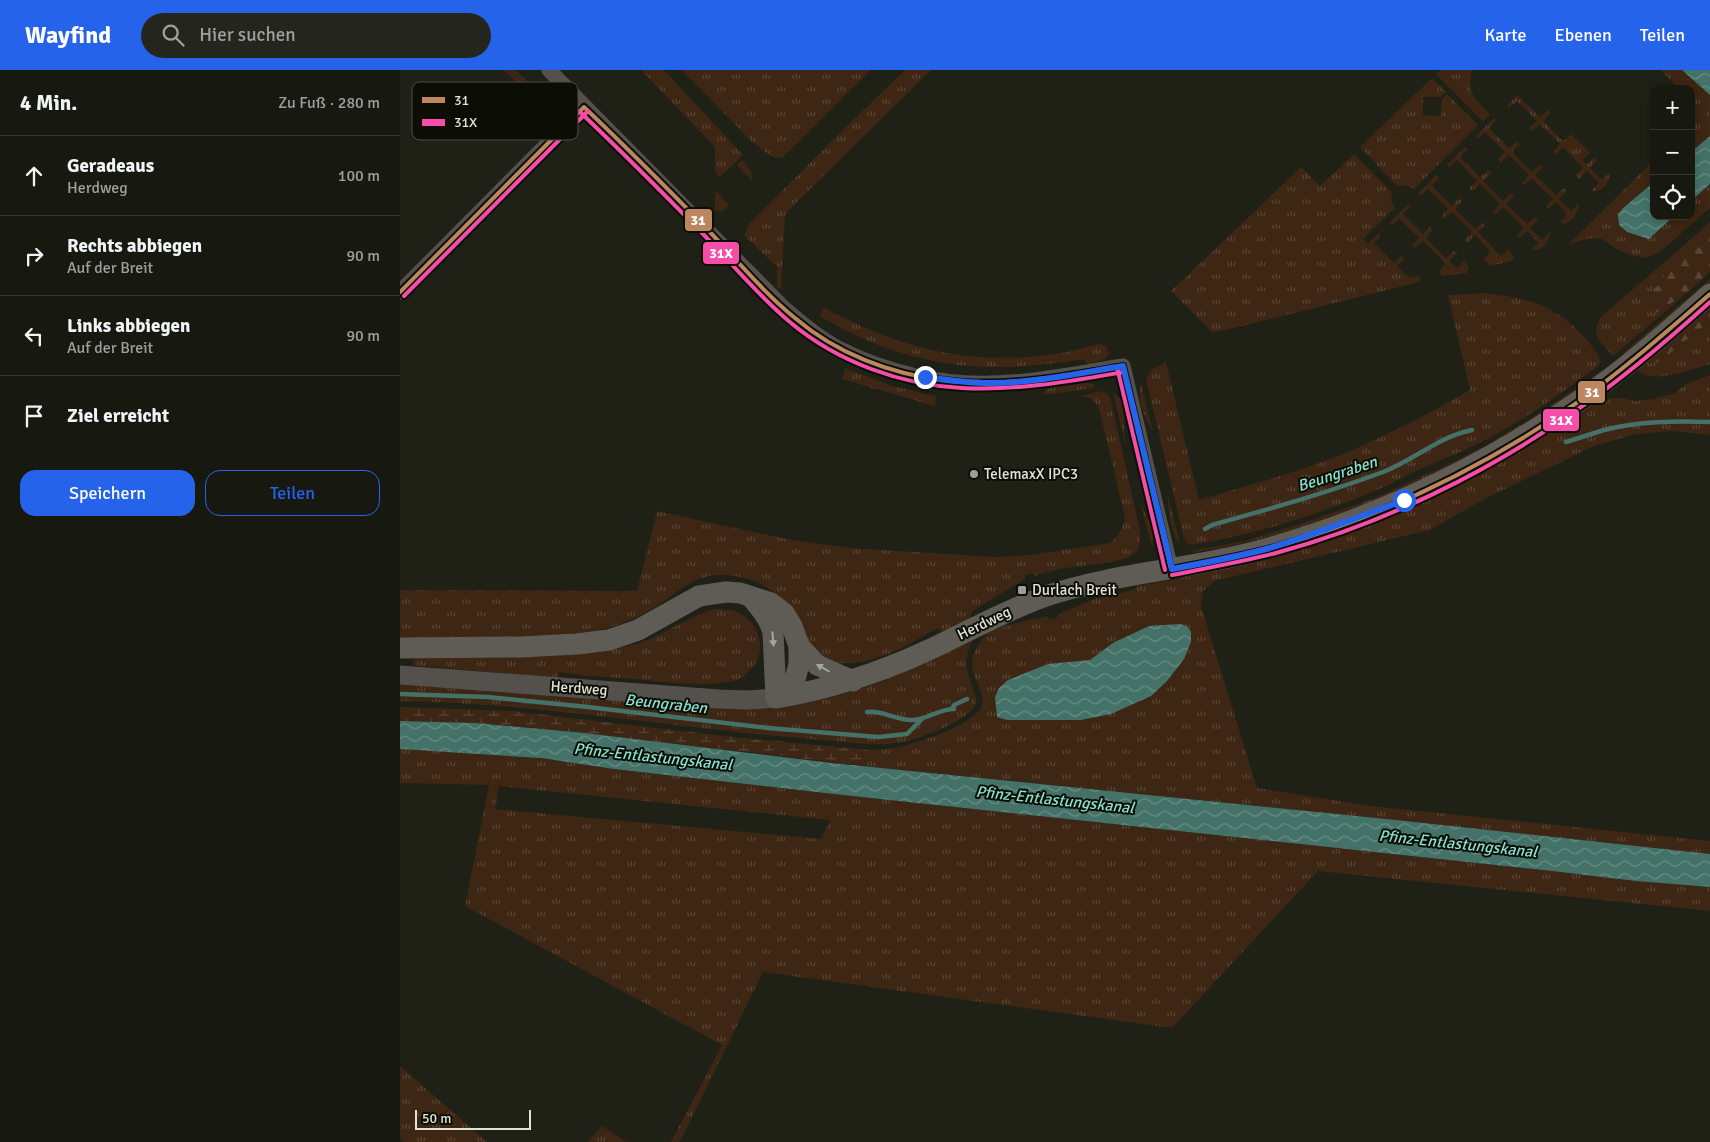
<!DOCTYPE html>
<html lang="de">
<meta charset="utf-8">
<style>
:root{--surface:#171910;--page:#24261e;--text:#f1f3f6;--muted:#9ea09f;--line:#363830;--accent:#2563eb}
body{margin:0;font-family:Signika,sans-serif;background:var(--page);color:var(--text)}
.controls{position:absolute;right:15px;top:15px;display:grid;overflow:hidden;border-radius:10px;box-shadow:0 2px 12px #0003}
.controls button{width:45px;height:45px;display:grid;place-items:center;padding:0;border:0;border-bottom:1px solid var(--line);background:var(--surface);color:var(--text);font:25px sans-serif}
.scale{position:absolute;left:15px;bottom:12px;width:116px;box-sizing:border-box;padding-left:5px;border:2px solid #e0e3d6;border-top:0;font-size:14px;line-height:18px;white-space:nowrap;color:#e0e3d6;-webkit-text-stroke:4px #0c0e06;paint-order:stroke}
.stop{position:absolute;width:15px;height:15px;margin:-11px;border:4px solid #2563eb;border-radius:50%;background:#fff}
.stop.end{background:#2563eb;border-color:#fff;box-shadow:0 1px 5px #0008}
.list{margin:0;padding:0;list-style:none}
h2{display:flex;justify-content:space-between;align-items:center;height:65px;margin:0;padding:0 20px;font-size:21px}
h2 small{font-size:16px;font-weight:400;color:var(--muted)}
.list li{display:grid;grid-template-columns:32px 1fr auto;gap:15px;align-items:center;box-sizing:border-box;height:80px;padding:0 20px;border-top:1px solid var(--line)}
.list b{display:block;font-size:19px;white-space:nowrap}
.list p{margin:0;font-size:16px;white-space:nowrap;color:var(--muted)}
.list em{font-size:16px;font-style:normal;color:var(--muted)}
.actions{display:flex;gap:10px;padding:15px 20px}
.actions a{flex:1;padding:11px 0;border:1px solid var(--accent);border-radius:15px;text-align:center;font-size:18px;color:var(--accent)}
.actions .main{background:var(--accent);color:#fff}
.icon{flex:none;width:28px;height:28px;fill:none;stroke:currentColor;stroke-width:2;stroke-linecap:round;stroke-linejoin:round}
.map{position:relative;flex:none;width:1310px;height:1072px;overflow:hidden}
header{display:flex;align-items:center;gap:30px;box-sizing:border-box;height:70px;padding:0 25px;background:var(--accent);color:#fff}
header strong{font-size:24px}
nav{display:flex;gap:28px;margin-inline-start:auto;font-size:18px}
.search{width:350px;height:45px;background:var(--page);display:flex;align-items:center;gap:12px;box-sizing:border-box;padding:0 18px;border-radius:28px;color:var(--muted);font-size:19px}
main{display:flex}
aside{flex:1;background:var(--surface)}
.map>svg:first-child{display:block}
.grass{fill:url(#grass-tufts);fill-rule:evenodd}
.forest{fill:url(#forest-firs)}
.wetland{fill:url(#wetland-marsh)}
.water{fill:url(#water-waves)}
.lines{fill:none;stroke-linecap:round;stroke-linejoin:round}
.stream{stroke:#447269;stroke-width:4.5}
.minor{stroke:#54514c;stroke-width:15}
.tertiary{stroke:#54514c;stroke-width:19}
.secondary{stroke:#5f5c55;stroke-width:21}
.bus-1-casing{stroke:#0c0e06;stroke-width:8}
.bus-2-casing{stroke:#0c0e06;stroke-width:8}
.bus-1{stroke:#bb8660;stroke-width:4}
.bus-2{stroke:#f54da8;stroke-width:4}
.oneway{fill:#a6a69c}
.route{stroke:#2563eb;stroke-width:6}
.poi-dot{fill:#9c9f93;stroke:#0c0e06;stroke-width:2}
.labels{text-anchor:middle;stroke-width:4;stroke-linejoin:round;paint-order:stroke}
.poi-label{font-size:15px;fill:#e0e3d6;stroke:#0c0e06;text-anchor:start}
.street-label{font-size:15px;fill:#e0e3d6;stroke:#0c0e06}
.water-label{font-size:16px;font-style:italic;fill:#8adfcf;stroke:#0c0e06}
.key{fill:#0c0e06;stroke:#4c4e44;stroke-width:1}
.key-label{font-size:14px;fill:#e0e3d6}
.line-badge{stroke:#0c0e06;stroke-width:2}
.badge-label{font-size:14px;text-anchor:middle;font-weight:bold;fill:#fff}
</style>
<header>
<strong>Wayfind</strong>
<div class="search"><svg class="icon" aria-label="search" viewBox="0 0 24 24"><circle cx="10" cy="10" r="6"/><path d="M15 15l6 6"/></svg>Hier suchen</div>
<nav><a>Karte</a><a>Ebenen</a><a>Teilen</a></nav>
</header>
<main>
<aside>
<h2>4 Min.<small>Zu Fuß · 280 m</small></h2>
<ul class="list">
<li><svg class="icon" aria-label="ahead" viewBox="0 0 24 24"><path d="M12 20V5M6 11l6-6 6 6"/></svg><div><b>Geradeaus</b><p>Herdweg</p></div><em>100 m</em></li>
<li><svg class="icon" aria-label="right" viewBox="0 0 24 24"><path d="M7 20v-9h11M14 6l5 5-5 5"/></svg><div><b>Rechts abbiegen</b><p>Auf der Breit</p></div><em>90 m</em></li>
<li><svg class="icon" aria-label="left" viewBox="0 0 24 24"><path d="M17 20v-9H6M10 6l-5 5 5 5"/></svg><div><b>Links abbiegen</b><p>Auf der Breit</p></div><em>90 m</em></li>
<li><svg class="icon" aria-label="arrive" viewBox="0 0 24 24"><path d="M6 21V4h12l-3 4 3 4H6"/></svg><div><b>Ziel erreicht</b></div></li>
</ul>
<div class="actions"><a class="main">Speichern</a><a>Teilen</a></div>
</aside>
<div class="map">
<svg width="1310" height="1072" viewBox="0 0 1310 1072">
<defs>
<pattern id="grass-tufts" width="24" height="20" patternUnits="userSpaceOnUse" patternTransform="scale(1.25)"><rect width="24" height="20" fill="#3d2613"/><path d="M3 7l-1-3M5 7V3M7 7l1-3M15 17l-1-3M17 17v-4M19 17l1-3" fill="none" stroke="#594535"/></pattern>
<pattern id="forest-firs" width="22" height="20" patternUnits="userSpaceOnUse" patternTransform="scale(1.25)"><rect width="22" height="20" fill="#3d2613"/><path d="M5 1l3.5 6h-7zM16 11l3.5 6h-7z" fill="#594535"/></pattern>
<pattern id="wetland-marsh" width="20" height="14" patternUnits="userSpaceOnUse" patternTransform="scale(1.25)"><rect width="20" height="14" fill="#3d2613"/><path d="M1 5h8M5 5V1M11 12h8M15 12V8" fill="none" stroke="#594535"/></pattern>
<pattern id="water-waves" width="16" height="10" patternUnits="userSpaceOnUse" patternTransform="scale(1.25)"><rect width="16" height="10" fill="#447269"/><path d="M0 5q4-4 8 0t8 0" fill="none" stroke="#688d85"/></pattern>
</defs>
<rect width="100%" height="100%" fill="#1f2116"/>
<path class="grass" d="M104,0h12l38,40 -2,9z
M241,0h23l79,85 -23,22 -5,-6v-24z
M282,0h189l-88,87 -6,1 -6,-2 -19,-14z
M505,0h26l-143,141 -3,5 -4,73 -4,-3v-19l-33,-32 5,-11 99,-99z
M1040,0h32c-6,24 3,28 18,44l-7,7 -47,-47z
M1261,0h21l28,25v41l-19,16v-63h-12z
M1032,8l14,14 -6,5h-17v18l18,1 1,-17 5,-5 31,31 -64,64 -8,-4 -8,2 -38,-40z
M1117,25l23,22 8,-7 3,3 -8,8 20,20 8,-7 19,19 -8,7 5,4 8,-7 2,3 -7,8 12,12 8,-8c0,11 -8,21 -19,19l8,-8 -12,-12 -8,8 -3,-4 7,-7 -20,-21 -8,8 -2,-3 7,-8 -20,-20 -8,7 -3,-3 8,-7 -20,-20 -8,7 -2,-2z
M1094,48l2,2 -7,8 20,20 8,-7 3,3 -8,8 20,20 8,-7 3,2 -8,8 21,20 8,-7 3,3 -8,8 12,12 8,-8c0,9 -7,19 -15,21l-4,-2 7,-8 -11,-12 -8,7 -2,-2 7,-8 -21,-20 -8,6 -2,-2 7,-8 -20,-20 -8,7 -3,-3 7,-7 -20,-20 -7,7 -2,-3z
M1065,77l3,2 -8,8 20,20 8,-7 3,3 -8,8 20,20 8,-8 3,3 -8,8 21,20 8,-7 3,3 -8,8 12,12 8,-8c0,10 -8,20 -19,18l8,-7 -12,-12 -8,7 -2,-3 7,-7 -21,-21 -7,7 -3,-2 7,-8 -20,-20 -8,7 -3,-3 8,-7 -20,-21 -8,8 -2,-3z
M954,84l38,38 -1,9 4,7 -32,31 5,5 11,-11 2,2 -7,8 20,20 8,-7 3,3 -8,7 12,12 12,-3 -2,7 -206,51 -42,-42 130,-124 19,19z
M342,90l9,11 2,11 -16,-17z
M1254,90v22l-31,26 26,31 25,-23h17v-15l19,-17v24l-49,43 -14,7 -13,-2 -14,-5 -20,-13 -13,1 -18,5z
M1036,105l3,3 -7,8 20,20 7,-8 3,3 -7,8 20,20 8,-7 2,3 -7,7 23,24 8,-7 5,9 -2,3 -22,5 -7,-7 8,-7 -16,-17 -8,8 -3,-3 8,-8 -20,-20 -8,7 -3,-2 7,-8 -20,-20 -7,7 -3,-2z
M315,120l14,15 -7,6 -4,1 -3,-3z
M1008,134l2,2 -7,8 20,20 7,-7 3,3 -7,8 20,20 8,-7 3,2 -8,8 8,7 7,-7 5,7 -2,5 -24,3 -5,-4 8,-8 -23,-23 -8,7 -3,-3 7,-7 -20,-20 -7,7 -3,-2z
M1281,178l-22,36 -12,15 10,14 30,-20 -74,63c-13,-14 -24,-22 -11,-40z
M1310,209v4l-87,72 2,-4z
M1084,223c45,5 72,12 103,47 5,7 13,14 13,23l-3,4c-31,23 -63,46 -97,65 -24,14 -50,24 -75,35 -16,7 -32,16 -48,23 -60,25 -121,44 -185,55l-4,-1 -4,-6 -7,-29 -31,-130 6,-10 14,-7 33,138c50,-15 101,-28 149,-48 41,-18 83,-39 122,-62l-22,-95z
M424,238c79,41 142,58 232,46 16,-2 30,-8 45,-10l5,2 3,7 -4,6 -17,5 -5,-5c-74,12 -131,13 -202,-13 -22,-8 -42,-19 -62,-30z
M1310,251v43c-19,5 -55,20 -71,8v-4l6,-8 15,1z
M445,298l47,18 44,10 -1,10 -93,-27z
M1200,302l1,2c-119,87 -257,154 -404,178l-7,-1 55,-10 55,-17 61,-21 27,-11 61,-28 36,-18 50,-30z
M1310,305v60l-38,-4 -36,3 -42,12 -106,51 -58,33 -216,51 -11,10 -2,15 56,182 114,18 339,35v13l-314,-34 -531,-54 3,-16c9,0 18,-1 27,-2 19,-4 82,-23 87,-43 3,-11 -6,-23 -9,-33 -4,-17 5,-28 16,-40 4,-4 50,-14 59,-16l1,4 9,-3v-3l39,-16 39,-9v-3l42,-7 72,-17 348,-163 23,-1 14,3 18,-2 22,-6 11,-9z
M684,313l10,1 -1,4 -50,7 2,-4 4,-3z
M741,314l12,48c-8,-16 -17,-30 -12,-48z
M699,321l8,2 3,4 30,133c0,8 1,16 -4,22 -11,12 -55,13 -71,16 -11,2 -21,5 -31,8l-1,-3 -8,2v4l-54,33v6l-28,15 -5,-5c-38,21 -72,44 -118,32 -10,-15 -20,-30 -30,-45 -4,-6 -8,-13 -13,-19 -8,-9 -21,-15 -33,-18 -49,-13 -61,15 -99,35 -24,13 -51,19 -77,23l-168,3v-49l237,1 20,-80 134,29 59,8 145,9 36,-2 79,-12c10,-7 12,-14 15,-26l-26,-108c-4,-8 -9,-13 -18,-13z
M713,322l9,9 1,5 2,37z
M767,423l12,46v5c-10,-17 -10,-32 -12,-51z
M740,432l14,30 -2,15z
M314,539c8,0 16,0 23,3 22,9 31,38 15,56 -5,5 -9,10 -15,12 -26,8 -75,2 -103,-1 -25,-2 -50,-3 -75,-7l-2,6 -144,-13 1,-10 184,-4c19,-3 38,-5 56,-14 20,-9 39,-22 60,-28z
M574,569c-3,4 -4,6 -5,10 -6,15 0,27 4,41 2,4 3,8 3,12 -2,17 -53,35 -68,39 -14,3 -28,4 -42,3 -52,-5 -104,-9 -156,-15 -103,-12 -206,-26 -310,-28v-19l314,26 32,1 47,-3 44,-10 41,-13 48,-23z
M12,678l129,10 73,11 229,26 709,76 84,10 74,6v24l-392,-40 -146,157 -409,-56 -79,162 -5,8h-8l51,-97 -257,-139 24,-121 -89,-2v-34zM99,716l331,34 -9,19 -326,-30z
M0,996l87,76h-83l-4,-4z
M202,1056l24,16h-38z"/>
<path class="forest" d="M1310,152v50l-23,21 -31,20 -6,-3 -3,-11 12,-15 22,-36z
M1310,234v17l-50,40 -8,3 -7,-4z"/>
<path class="wetland" d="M0,637l112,4 221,26 135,13 -3,16 -280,-33 -110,-10 -75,-2z"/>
<path class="water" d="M1282,0h28v25z
M1310,66v48l-19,17v-49z
M1254,112v34h20l-25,23 -22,-7 -8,-7 -1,-10 5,-7z
M780,554l7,2 4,6v10l-7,17 -17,22 -16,15 -40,18 -30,6h-74l-10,-3 -2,-20 4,-9 9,-8 40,-16 42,-4 23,-17 36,-17z
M0,651l75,2 110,10 247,30 564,57 314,34v33l-74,-6 -84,-10 -709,-76 -229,-26 -73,-11 -141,-9z"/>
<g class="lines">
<path class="stream" d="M1166,372c13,-4 25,-8 38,-12 35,-9 71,-9 106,-8
M805,459l7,-4c57,-16 115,-32 171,-53 31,-12 57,-36 89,-42
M0,624l88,3 100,10 180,21 110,9 29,-3 16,-16
M552,639l2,-4 13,-6
M467,642c16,-2 30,9 46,8 15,-1 26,-11 41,-11"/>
<path class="minor" d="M149,0l233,236c18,16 37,32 58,43 45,23 101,36 151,34 45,-1 88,-10 132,-17l48,203
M0,222l184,-185"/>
<path class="tertiary" d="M0,605l319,24 29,1 28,-2"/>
<path class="secondary" d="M351,527c10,12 18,21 22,35l3,66c55,-9 106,-26 157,-50 38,-18 73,-38 113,-52 72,-24 150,-27 223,-48 108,-31 211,-80 304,-143 49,-33 93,-72 137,-111
M399,576l18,19 36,16
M0,578l121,-1 56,-3 32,-4 29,-10 61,-34 27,-4 14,1 31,10 13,10 8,13 7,20v18l-8,31"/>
<g class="bus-1-casing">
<path id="bus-1" d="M184,37c42,40 83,81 123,122 29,30 56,63 88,89 41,35 95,56 148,62 60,8 121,-4 180,-14
M0,222l184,-185
M723,296l48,203
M771,499c35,-7 70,-13 104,-22 106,-30 209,-80 300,-143 47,-33 91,-72 135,-110"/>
</g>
<g class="bus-2-casing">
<path id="bus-2" d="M180,42c41,39 81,79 121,120 30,30 57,64 90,91 47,39 110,62 171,65 55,3 109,-7 162,-16
M4,226l184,-185
M717,297l48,203
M772,505c35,-7 69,-13 104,-22 107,-29 211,-80 302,-144 47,-32 90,-69 132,-107"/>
</g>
<use href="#bus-1" class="bus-1"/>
<use href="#bus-2" class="bus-2"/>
</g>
<defs><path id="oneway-solid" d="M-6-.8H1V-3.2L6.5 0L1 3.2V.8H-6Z" transform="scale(1.25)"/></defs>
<g class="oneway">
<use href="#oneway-solid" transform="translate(373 569) rotate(85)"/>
<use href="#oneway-solid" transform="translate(423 598) rotate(-150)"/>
</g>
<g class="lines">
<path class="route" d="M525,307c21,3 43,6 65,6 45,0 89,-10 133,-17l49,203c32,-6 65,-12 98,-21 45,-14 90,-31 134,-48"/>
</g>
<g class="poi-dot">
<circle cx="574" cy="404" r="5"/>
<rect x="617" y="515" width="10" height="10" rx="2.5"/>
</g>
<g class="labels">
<g class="poi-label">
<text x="584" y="409">TelemaxX IPC3</text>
<text x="632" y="525">Durlach Breit</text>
</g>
<g class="street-label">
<text transform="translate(584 553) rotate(-26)" y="5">Herdweg</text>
<text transform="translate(179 618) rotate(4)" y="5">Herdweg</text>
</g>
<g class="water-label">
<text transform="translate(937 403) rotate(-18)" y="6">Beungraben</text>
<text transform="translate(266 633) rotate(6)" y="6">Beungraben</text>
<text transform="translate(253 686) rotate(6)" y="6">Pfinz-Entlastungskanal</text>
<text transform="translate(655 729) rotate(6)" y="6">Pfinz-Entlastungskanal</text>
<text transform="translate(1058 773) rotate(6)" y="6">Pfinz-Entlastungskanal</text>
</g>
</g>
<rect x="12" y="12" width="166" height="58" rx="8" class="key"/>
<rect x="22" y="27" width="23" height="6" fill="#bb8660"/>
<rect x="22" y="49" width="23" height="7" fill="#f54da8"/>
<g class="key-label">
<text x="54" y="35">31</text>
<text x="54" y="57">31X</text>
</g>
<g class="line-badge">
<rect x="284" y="138" width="29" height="24" rx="5" fill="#bb8660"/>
<rect x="302" y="171" width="38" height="24" rx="5" fill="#f54da8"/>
<rect x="1177" y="310" width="29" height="24" rx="5" fill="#bb8660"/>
<rect x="1142" y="338" width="38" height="24" rx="5" fill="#f54da8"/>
</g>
<g class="badge-label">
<text x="298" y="155">31</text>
<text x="321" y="188">31X</text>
<text x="1192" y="327">31</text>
<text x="1161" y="355">31X</text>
</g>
</svg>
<div class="controls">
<button>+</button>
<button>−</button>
<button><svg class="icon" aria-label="locate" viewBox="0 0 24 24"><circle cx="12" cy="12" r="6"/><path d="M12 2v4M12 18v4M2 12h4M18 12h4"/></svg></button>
</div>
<div class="scale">50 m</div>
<div class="stop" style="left:1004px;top:430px"></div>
<div class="stop end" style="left:525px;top:307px"></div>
</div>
</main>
